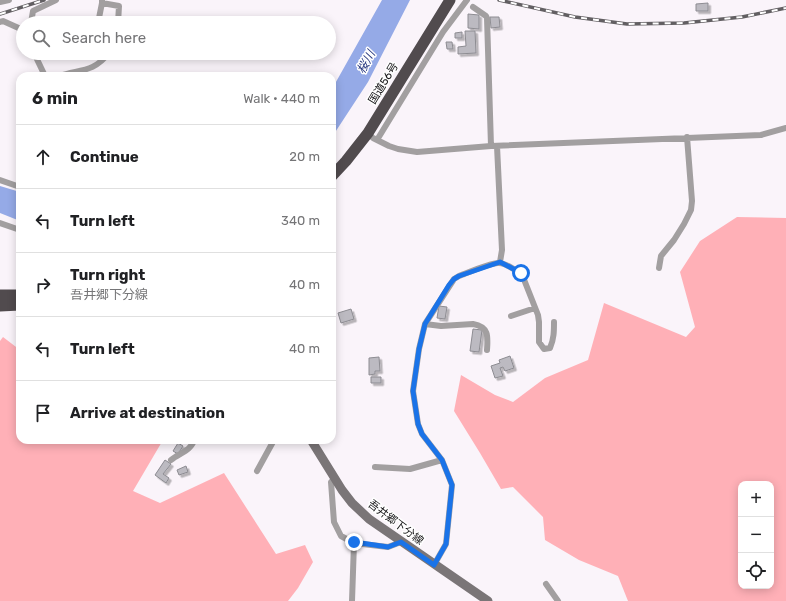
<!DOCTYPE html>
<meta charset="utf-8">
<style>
:root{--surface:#fff;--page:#f6f6f6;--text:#202124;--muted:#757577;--line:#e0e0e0}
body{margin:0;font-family:Rubik,"Noto Sans JP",sans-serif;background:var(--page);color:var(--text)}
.controls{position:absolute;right:12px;bottom:12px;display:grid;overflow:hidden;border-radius:8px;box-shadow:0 2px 10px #0003}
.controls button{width:36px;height:36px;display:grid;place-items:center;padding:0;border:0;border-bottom:1px solid var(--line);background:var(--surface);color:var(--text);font:20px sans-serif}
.stop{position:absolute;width:12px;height:12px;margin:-9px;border:3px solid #1a73e8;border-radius:50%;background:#fff}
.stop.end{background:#1a73e8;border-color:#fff;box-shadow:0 1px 4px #0008}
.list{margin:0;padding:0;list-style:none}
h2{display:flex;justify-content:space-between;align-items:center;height:52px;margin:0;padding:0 16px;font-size:17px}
h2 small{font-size:13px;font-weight:400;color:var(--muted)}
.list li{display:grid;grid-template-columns:26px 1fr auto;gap:12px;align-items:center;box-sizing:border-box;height:64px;padding:0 16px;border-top:1px solid var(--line)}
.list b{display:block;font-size:15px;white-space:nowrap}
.list p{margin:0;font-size:13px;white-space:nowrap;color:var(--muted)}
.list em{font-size:13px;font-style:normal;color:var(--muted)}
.icon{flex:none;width:22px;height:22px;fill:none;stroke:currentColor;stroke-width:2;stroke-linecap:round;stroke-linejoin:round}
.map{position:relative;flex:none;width:786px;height:601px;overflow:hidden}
.search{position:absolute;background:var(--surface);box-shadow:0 2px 10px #0003;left:16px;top:16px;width:320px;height:44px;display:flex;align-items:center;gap:10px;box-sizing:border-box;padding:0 14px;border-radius:22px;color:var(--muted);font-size:15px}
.panel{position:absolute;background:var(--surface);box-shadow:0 2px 10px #0003;left:16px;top:72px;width:320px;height:372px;border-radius:12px}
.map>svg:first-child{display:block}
.forest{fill:#ffb0b7;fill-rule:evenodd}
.water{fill:#95aae7}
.building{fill:#bcbac1;stroke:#8d8c92;filter:url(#shadow)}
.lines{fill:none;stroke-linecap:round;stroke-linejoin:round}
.minor{stroke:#a29fa0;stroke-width:6}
.secondary{stroke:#7a7577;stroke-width:9}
.trunk{stroke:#514b4e;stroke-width:11}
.rail-casing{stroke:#625f62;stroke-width:3.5}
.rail{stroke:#fff;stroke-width:2;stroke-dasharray:6;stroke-linecap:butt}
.route{stroke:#1a73e8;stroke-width:5}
.labels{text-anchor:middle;stroke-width:3;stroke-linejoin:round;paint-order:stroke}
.street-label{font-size:11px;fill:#151416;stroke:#fff}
.water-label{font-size:12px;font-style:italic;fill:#27377f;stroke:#fff}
</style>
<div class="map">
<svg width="786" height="601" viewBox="0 0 786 601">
<defs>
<filter id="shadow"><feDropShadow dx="2.5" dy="2.5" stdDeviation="0" flood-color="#0004"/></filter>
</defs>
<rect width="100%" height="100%" fill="#faf4fa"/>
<path class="forest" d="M737,217l49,1v383h-158l-10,-25 -39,-16 -34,-20 -2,-23 -30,-30 -12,2 -21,-36 -26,-42 7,-36 34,20 18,7 32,-24 43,-18 16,-57 82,34 9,-10 -15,-55 20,-31zM741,484h30v102h-30z
M3,337l17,13v90h143l-30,51 27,12 64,-30 52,81 29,-9 8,17 -15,26 -10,13h-288v-260z"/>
<path class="water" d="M382,0h28l-42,82 -36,55v-48z
M0,186l20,6v29l-20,-8z"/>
<path class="building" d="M708,3v8h-12v-7z
M468,14l11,1v14l-11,-1z
M490,17h9l1,10 -9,1z
M465,31h10l1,22 -18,1v-7l8,-1z
M462,32v6h-7v-5z
M446,42h6l1,7h-6z
M439,306l8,1 -2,12 -8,-1z
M351,309l3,10 -13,4 -3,-10z
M473,329l9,1 -3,22 -9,-1z
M510,356l4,12 -9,3 -2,-4 -3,1 3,8 -8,2 -4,-12 9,-3 -1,-3z
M379,357l1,14h-5v3l-6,1v-17z
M371,377h10v6h-10z
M178,443l5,3 -5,8 -5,-3z
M165,460l6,4 -8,10 6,4 -3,5 -11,-8z
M186,466l2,6 -9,3 -2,-5z"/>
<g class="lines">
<path class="minor" d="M102,0v3l17,3 -1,17
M0,2l9,-2
M473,7l13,9 1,2 4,128
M0,22l3,-1 20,9
M31,23l2,-12 23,-11
M98,23l4,-20
M34,53l11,23
M35,56l11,-3
M59,76c21,-7 34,-3 50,-23
M368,133l5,5 16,8 9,3 19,3 74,-6 270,-11 25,-7
M377,140l66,-108 24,-32
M497,146l5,104 -2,12
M0,180l20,7
M0,223l20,7
M659,268l2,-12 13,-16 10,-16 7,-14 1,-9 -5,-64
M511,316l24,-8
M425,324l16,2 32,-2c16,3 15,12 14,26
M171,460c8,-7 20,-9 23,-20
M375,467l35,2 32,-9
M257,471l17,-31
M334,479l-3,3 3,40 7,14 13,7 34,4 13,-5
M434,565l12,-21 6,-59 -10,-25 -20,-26 -4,-10 -5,-33 6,-42 6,-25 29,-45 5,-3c8,-3 33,-14 40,-13 6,0 21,9 24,14l15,38 1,7v20l5,7 6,-1c4,-9 4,-17 4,-26
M546,584l12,17
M352,601l2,-58"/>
<path class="secondary" d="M311,440l31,50 10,13 17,16 119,82"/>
<path class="trunk" d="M332,176l14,-15 22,-28 82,-133
M0,295h20
M0,306l20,-1"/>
<g class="rail-casing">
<path id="rail" d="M499,0l76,17 52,7 57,-1 58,-6 44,-9
M0,14l44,-14"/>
</g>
<use href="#rail" class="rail"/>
</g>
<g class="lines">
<path class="route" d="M354,542l34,5 13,-5 33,23 12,-21 6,-59 -10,-25 -20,-26 -4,-10 -5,-33 6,-42 6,-25 24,-39 5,-6 5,-3 41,-14 21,11"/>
</g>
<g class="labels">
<g class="street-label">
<text transform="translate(383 83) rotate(-59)" y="4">国道56号</text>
<text transform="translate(396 522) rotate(37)" y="4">吾井郷下分線</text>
</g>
<g class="water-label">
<text transform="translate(366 62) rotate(-61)" y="4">桜川</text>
</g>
</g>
</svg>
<div class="controls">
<button>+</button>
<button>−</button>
<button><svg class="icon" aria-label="locate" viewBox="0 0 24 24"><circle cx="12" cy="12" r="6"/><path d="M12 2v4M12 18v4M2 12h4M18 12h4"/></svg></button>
</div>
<div class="stop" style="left:521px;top:273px"></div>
<div class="stop end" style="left:354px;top:542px"></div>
<div class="search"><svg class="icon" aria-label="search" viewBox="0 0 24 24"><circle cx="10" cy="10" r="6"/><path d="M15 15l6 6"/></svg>Search here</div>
<section class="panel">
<h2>6 min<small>Walk · 440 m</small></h2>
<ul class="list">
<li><svg class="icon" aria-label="ahead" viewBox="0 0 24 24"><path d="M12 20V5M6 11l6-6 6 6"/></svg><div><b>Continue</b></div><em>20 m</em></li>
<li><svg class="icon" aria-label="left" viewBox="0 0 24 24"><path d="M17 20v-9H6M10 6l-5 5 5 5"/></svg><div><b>Turn left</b></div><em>340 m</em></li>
<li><svg class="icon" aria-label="right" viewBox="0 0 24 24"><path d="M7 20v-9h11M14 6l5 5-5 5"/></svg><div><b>Turn right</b><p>吾井郷下分線</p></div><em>40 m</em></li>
<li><svg class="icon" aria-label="left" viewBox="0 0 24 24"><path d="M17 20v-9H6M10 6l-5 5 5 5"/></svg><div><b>Turn left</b></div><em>40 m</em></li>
<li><svg class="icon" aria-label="arrive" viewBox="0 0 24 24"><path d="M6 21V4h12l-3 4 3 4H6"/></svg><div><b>Arrive at destination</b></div></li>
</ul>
</section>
</div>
